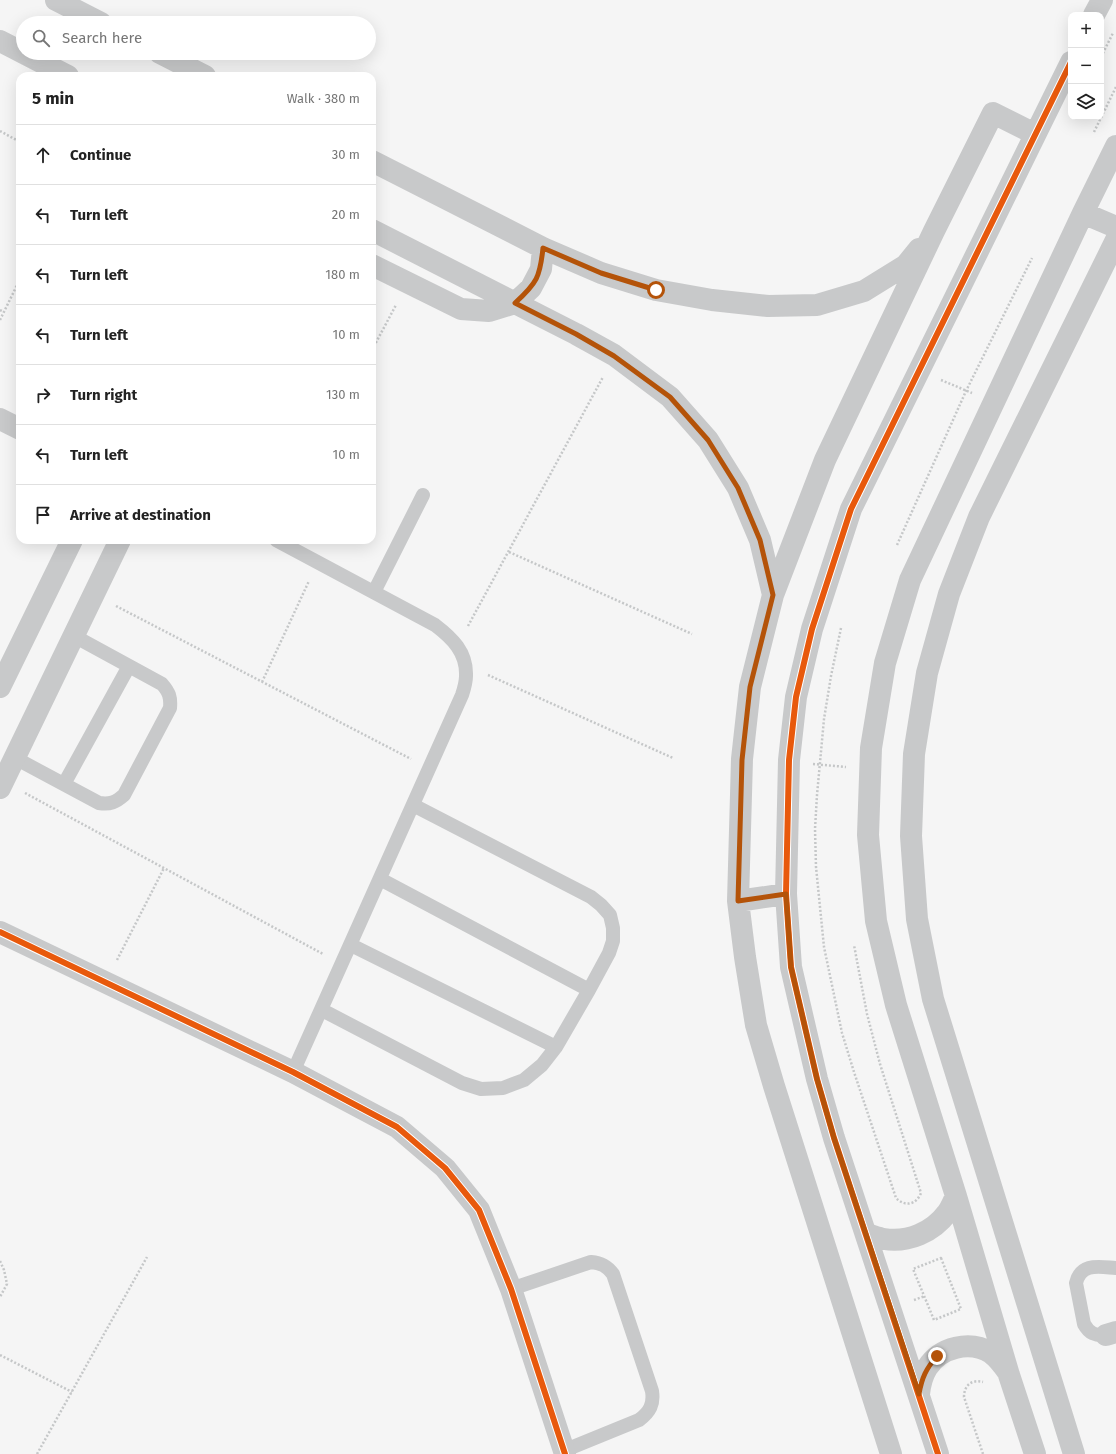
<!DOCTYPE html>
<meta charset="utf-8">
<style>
:root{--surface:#fff;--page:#f6f6f6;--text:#222;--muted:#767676;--line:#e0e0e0}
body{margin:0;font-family:"Fira Sans",sans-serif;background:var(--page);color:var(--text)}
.controls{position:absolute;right:12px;top:12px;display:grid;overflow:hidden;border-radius:8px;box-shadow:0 4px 16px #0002}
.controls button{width:36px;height:36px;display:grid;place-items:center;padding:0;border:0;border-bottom:1px solid var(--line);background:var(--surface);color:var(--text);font:20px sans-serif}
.stop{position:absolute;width:12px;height:12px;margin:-9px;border:3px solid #b45309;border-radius:50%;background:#fff}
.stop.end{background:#b45309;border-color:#fff;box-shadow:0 1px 4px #0008}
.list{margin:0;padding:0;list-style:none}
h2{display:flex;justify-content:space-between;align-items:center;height:52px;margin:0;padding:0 16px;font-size:17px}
h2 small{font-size:13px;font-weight:400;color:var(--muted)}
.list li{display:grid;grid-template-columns:26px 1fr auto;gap:12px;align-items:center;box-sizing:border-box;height:60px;padding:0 16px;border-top:1px solid var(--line)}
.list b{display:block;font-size:15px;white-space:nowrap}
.list em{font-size:13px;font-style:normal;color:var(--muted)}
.icon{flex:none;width:22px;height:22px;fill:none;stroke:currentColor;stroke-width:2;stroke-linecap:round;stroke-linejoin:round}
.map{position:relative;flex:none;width:1116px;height:1454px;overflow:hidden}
.search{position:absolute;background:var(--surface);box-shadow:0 4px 16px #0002;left:16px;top:16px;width:360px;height:44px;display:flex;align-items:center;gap:10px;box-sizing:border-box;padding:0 14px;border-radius:22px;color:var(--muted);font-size:15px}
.panel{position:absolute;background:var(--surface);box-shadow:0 4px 16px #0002;left:16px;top:72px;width:360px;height:472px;border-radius:12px}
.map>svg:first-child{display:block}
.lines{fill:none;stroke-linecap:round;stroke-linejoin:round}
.path{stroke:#c5c7c8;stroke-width:2.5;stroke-dasharray:2 2;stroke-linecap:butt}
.service{stroke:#c8c9ca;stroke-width:14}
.minor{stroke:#c8c9ca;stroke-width:22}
.cycleway-casing{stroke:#fff;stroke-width:8}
.cycleway{stroke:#e8590c;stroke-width:6}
.route{stroke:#b45309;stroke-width:5}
</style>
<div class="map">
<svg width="1116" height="1454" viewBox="0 0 1116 1454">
<rect width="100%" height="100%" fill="#f5f5f5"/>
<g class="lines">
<path class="path" d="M1101,57l12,-24
M0,131l20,11
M1094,132l22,-45
M0,310l4,2
M0,320l20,-41
M372,350l24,-45
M941,380l31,13
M897,545l69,-154 66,-133
M509,552l183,82
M116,606l295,153
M468,626l135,-249
M841,628l-10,48 -7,43 -7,76 -2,34 1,38 8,80 18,86 12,39 42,126c9,9 20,7 25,-5l-41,-129 -13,-50 -13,-69
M488,675l185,83
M262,682l47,-101
M813,764l33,3
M25,793l298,161
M117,960l47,-92
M941,1258l20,51 -27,11 -21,-51z
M0,1261l4,9 3,14 -7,13
M914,1300l11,-4
M0,1355l72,37
M37,1454l110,-197
M983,1454l-19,-57c0,-11 7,-18 19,-15"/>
<path class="service" d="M276,540l159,85c17,13 32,27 31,51 0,6 -2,13 -4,19l-169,377
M374,592l49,-97
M15,758l84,45c11,2 17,-1 25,-8l46,-87c1,-11 -1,-16 -8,-24l-88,-48
M64,784l65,-118
M380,879l209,111
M351,945l205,102
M322,1010l140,73 19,6 22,-1 21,-8 18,-15 14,-18 33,-57 20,-37 4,-12v-13l-3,-13 -9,-10 -10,-8 -178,-92
M511,1289l80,-27c10,1 16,4 22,12l39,117c2,13 -2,21 -13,29l-76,31
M1106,1335c-11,1 -17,-2 -22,-11l-8,-41c5,-21 24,-16 40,-15"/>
<path class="minor" d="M56,0l45,23
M1094,15l8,-15
M0,41l68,35
M160,53l45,23
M372,161l171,87 58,25 55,17 56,10 56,6 49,-1 47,-14 42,-26 13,-16
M1083,213l33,14
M372,230l204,104 38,21 56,42 38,43 30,48 22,52 13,55
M372,265l89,44 28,2 26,-8 16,-15 10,-19 2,-21
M0,419l20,10
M0,687l72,-147
M0,788l120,-248
M738,901l48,-7
M0,932l293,140 104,55 48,41 34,42 32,79 54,165
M866,1234c5,1 12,4 18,5 24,4 49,-7 63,-26 4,-5 6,-11 9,-17
M1106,1335l10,-3
M919,1394c1,-9 3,-18 8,-26 13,-21 43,-28 64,-15 7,5 12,12 17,19
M891,1454l-117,-368 -18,-61 -11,-68 -7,-56 4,-142 8,-72 23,-92 52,-135 109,-229 59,-118 42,21
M938,1454l-104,-316 -17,-59 -26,-112 -5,-73 3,-134 7,-63 16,-68 39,-120 220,-447
M1035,1454l-26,-79 -53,-179 -60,-191 -20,-84 -8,-86 3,-87 14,-85 25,-83 173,-367 33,-67
M1074,1454l-141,-455 -16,-80 -6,-83 3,-82 13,-81 22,-79 30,-77 137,-277"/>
<g class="cycleway-casing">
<path id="cycleway" d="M0,932l293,140 104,55 48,41 34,42 32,79 54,165
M938,1454l-104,-316 -17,-59 -26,-112 -5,-73 3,-134 7,-63 16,-68 39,-120 220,-447"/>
</g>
<use href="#cycleway" class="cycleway"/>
</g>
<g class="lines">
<path class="route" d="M656,290l-55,-17 -58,-25c-3,29 -6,35 -28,55l61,31 38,22 56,41 38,43 30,48 22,52 13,55 -23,92 -8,73 -4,141 48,-7 5,73 26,112 17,59 85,256c3,-17 7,-25 18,-38"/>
</g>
</svg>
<div class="controls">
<button>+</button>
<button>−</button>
<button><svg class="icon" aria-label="layers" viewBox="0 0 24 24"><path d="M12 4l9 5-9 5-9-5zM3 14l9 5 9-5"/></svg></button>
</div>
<div class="stop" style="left:656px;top:290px"></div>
<div class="stop end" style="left:937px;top:1356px"></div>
<div class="search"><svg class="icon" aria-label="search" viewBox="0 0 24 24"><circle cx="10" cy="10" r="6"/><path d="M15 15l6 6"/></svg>Search here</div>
<section class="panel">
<h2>5 min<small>Walk · 380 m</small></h2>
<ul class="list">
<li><svg class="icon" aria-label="ahead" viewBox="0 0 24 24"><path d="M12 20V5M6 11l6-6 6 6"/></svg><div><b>Continue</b></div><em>30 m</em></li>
<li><svg class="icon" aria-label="left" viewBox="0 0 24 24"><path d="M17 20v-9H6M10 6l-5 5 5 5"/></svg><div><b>Turn left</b></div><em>20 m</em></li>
<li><svg class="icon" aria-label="left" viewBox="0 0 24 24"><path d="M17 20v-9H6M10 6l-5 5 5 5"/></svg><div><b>Turn left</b></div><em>180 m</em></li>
<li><svg class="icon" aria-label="left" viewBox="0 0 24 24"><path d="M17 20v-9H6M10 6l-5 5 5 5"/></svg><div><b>Turn left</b></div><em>10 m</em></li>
<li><svg class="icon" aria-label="right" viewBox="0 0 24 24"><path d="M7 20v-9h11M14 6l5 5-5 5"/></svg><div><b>Turn right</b></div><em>130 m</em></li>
<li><svg class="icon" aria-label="left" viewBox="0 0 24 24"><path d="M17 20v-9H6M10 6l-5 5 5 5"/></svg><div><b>Turn left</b></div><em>10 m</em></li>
<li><svg class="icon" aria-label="arrive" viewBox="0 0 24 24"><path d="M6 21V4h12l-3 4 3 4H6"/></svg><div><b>Arrive at destination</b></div></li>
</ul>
</section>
</div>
